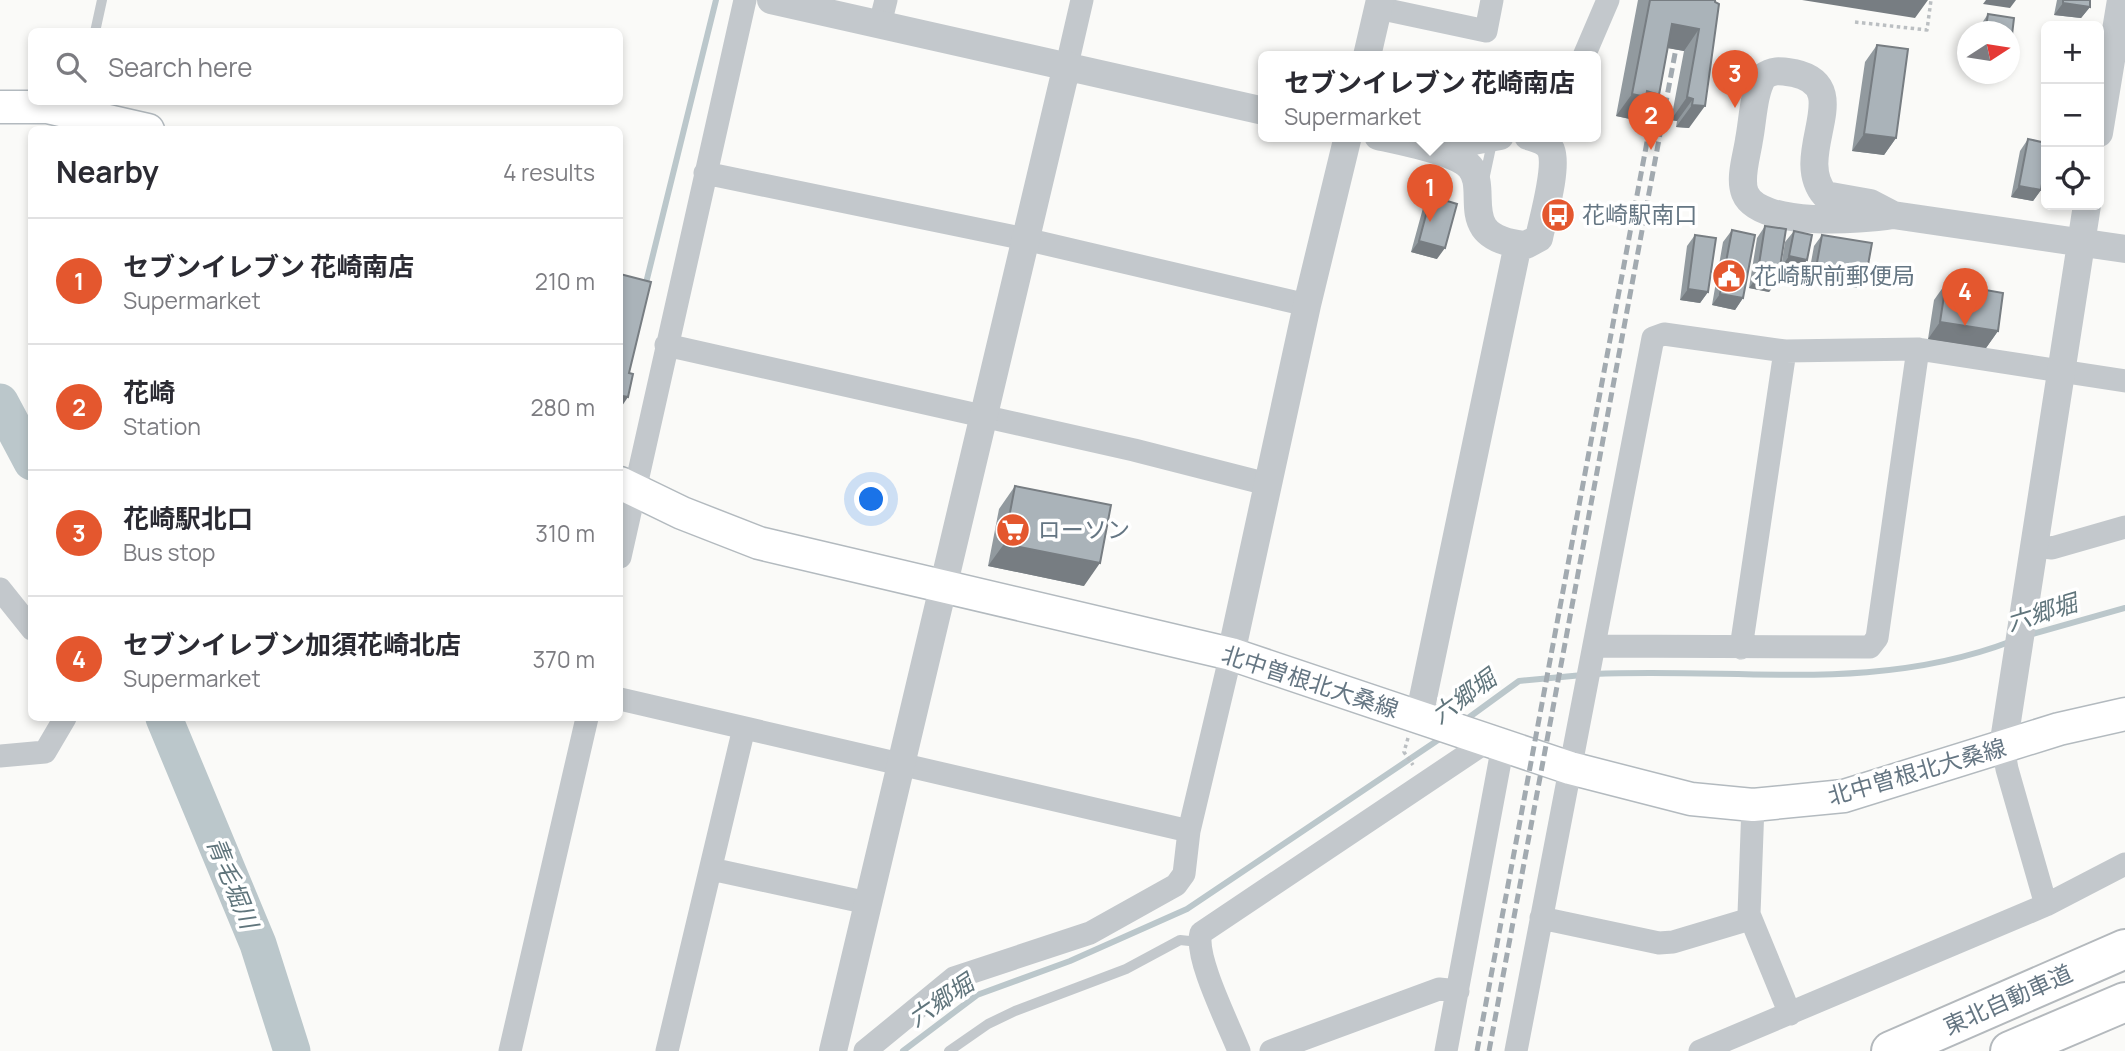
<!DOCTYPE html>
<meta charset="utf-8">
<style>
:root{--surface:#fff;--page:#f7f7f7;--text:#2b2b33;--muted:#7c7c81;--line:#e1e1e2;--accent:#e4572e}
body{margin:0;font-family:Manrope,"Noto Sans JP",sans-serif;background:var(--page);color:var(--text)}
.controls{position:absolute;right:21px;top:21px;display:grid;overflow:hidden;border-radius:10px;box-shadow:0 4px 10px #0003}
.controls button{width:63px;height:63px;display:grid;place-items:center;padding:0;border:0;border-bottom:2px solid var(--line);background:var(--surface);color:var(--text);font:35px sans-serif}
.compass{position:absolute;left:1957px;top:21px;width:63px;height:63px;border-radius:50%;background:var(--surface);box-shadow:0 4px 10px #0003;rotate:78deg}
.you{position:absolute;left:872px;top:500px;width:24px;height:24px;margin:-18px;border:5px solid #fff;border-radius:50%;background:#1a73e8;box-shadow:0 0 0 10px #1a73e833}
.badge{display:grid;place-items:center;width:46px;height:46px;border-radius:50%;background:var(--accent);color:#fff;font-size:23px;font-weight:700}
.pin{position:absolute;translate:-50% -58px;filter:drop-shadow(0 2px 4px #0008)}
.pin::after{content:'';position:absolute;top:37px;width:24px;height:21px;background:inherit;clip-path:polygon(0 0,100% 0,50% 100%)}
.popup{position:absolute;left:1258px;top:51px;width:343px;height:91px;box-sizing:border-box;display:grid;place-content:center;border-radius:10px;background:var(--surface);filter:drop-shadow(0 2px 5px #0005);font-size:23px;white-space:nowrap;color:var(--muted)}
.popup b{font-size:26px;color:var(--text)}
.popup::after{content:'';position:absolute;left:50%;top:100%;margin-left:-14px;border:14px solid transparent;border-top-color:var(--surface)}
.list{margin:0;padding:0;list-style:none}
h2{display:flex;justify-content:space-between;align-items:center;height:91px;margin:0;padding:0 28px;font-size:30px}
h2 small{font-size:23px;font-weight:400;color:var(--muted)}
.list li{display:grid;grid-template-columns:46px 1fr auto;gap:21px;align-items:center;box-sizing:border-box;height:126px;padding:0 28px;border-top:2px solid var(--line)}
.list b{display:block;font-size:26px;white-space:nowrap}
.list p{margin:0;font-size:23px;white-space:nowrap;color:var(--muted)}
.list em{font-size:23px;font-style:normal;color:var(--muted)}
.icon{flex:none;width:38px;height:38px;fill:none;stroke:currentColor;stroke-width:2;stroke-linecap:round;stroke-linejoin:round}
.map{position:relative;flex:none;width:2125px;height:1051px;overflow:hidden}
.search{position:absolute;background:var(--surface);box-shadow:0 4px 10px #0003;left:28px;top:28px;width:595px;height:77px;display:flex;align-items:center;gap:18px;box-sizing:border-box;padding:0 24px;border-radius:10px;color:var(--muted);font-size:26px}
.panel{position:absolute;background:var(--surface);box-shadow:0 4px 10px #0003;left:28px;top:126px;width:595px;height:595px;border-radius:10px}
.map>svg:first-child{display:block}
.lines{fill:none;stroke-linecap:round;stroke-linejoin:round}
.stream{stroke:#bbc7cb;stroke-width:6}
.river{stroke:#bbc7cb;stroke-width:37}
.secondary-casing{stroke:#b3babf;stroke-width:35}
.motorway-casing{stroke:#b4b9bd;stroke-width:42}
.path{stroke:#bbbfc2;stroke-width:3.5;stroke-dasharray:3.5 3.5;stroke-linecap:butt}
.service{stroke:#c3c8cc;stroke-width:10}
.minor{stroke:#c3c8cc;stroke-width:23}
.tertiary{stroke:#c3c8cc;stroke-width:28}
.secondary{stroke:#fff;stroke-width:32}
.motorway{stroke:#fff;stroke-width:38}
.rail{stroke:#a2aab0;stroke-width:5;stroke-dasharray:10 5;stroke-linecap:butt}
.wall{fill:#929a9f}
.shaded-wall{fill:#777d82}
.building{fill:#aab3b9;stroke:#777d82;stroke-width:2}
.labels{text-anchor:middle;stroke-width:7;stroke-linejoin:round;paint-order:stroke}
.poi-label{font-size:23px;fill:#657683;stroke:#fff;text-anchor:start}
.street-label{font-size:23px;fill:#657683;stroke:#fff}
.water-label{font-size:24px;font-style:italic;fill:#60757c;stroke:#fff}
</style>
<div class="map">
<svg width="2125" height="1051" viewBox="0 0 2125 1051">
<rect width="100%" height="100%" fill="#fafaf8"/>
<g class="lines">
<path class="stream" d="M645,287l71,-287
M2029,635l96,-27
M1594,674c143,-7 280,20 418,-33
M1464,721l55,-40 64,-6
M903,1051l74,-56 93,-34 117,-52 257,-173"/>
<path class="river" d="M0,402l32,60
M164,718l94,226 34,107"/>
<g class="secondary-casing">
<path id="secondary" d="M0,107h47l101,23
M620,483l62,30 77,30 472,111 339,114 121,31 62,6 91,-9 215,-67 66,-15"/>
</g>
<g class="motorway-casing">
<path id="motorway" d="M1891,1051l234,-102
M2010,1051l115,-49"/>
</g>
<path class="path" d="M1855,22l72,8 4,-30
M1408,738l-4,14 9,13"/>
<path class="service" d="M95,32l7,-32
M1484,180l9,-42
M949,1051l39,-27 27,-13 111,-42 54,-29 19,2"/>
<path class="minor" d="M1378,8l108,23 6,-31
M880,24l6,-24
M1584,56l24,-56
M1067,65l15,-65
M705,173l320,66 282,66
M666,345l468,105 133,34
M2035,546l17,2 73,-21
M620,557l125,-557
M0,589l32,40
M1594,646l276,1 7,-9 41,-289
M1741,648l44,-297
M620,699l569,132
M2003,747l4,22 39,136
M0,756l45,-4 20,-34
M1753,805l-4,109 41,100
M711,869l157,34
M1541,918l118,25 14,-1 77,-23
M510,1051l77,-333
M667,1051l77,-323
M865,1051l89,-73 136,-45 86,-48 8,-11 5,-43 42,-177
M1239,1051c-10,-26 -45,-94 -38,-118l288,-193
M1271,1051l168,-62 19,2
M1446,1051l57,-306
M1516,1051l137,-713 11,-4 121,17 133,-2 207,32
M1700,1051l346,-146 79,-41"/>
<path class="tertiary" d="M771,0l493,111
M1367,56l13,-56
M2099,133l22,-133
M1378,136c22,5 78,15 92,31 21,24 -17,71 56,78l13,-7c4,-20 19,-70 12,-88 -4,-9 -14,-11 -23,-14
M1430,144l22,1 48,-9
M1893,215c-31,5 -134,13 -148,-22 -6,-15 2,-38 4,-53 4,-20 4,-46 14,-63 10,-8 18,-6 31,-4 64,14 -4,81 31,122l45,8 23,12 232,34
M1231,654l76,-349 41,-169
M1419,717l99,-473
M2003,747l84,-542
M833,1051l234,-986"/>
<use href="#secondary" class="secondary"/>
<use href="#motorway" class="motorway"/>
<path class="rail" d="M1477,1051l181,-968
M1489,1051l196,-1051"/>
</g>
<path class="wall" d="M1638,0h77l-26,128 -13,-1 1,-6 -6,-1 13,-69 -16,-3 -9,47 -15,22 -11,-3 -3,5 -14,-3z
M2057,0h33v7l-9,11 -27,-3z
M1988,14l22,18h-31l1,-6z
M1877,45l19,93 -12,17 -32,-4 13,-89z
M2028,139l13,51 -8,11 -22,-4 9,-46z
M1431,196l6,63 -26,-7 12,-44z
M1765,226l13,54 -9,12 -20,-4 8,-50z
M1732,230l11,68 -8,12 -23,-5 11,-63z
M1794,231l5,40 -18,-3 4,-26z
M1695,235l13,57 -8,11 -20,-3 7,-54z
M1822,235l44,41 -8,12 -50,-9 6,-33z
M1946,283l52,48 -12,17 -58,-9 6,-39z
M1015,486l69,100 -96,-20 11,-57z"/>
<path class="shaded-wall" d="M1802,0h126l-13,18z
M1986,0h30l-6,8 -27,-4z
M2063,3l27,4 -9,11 -27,-3z
M1672,24l27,5 -15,22 -28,-5z
M1976,74h26l-2,3z
M1647,91l12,4 -15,22 -11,-3 -3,5 -14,-3 16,-22z
M1687,97l6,2 -16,22 -6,-1z
M1692,105l13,1 -16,22 -13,-1z
M1864,134l32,4 -12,17 -32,-4z
M2019,186l22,4 -8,11 -22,-4z
M1419,241l26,7 -8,11 -26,-7z
M1789,256l18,4 -8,11 -18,-3z
M1816,268l50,8 -8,12 -50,-9z
M1757,277l21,3 -9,12 -20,-4z
M1688,289l20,3 -8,11 -20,-3z
M1720,294l23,4 -8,12 -23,-5z
M1940,322l58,9 -12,17 -58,-9z
M622,396l6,1 -8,12v-9z
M1004,544l96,19 -16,23 -96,-20z"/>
<path class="building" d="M1650,0h65v2l4,2 -14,102 -13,-1 1,-6 -6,-2 12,-68 -27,-5 -13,71 -12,-4 -1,6 -14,-3z
M2063,0h27v7l-27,-4z
M1988,14l26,4 -4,34v-20h-25z
M2060,24l16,2h-16z
M1877,45l31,4 -12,89 -32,-4z
M2028,139l18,4v17l-5,30 -22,-4z
M1431,196l26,8 -12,44 -26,-7z
M1765,226l21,3 -8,51 -21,-3z
M1732,230l23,5 -12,63 -23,-4z
M1794,231l18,4 -5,25 -18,-4z
M1695,235l21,3 -8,54 -20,-3z
M1822,235l50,8 -6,33 -50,-8z
M620,274l31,8 -22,91 4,1 -5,23 -6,-1 -1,5h-1z
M1946,283l57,10 -5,38 -58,-9z
M1015,486l96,19 -11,58 -96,-19z"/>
<defs>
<g id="bus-disc" transform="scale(1.75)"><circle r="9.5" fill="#e4572e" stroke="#fff"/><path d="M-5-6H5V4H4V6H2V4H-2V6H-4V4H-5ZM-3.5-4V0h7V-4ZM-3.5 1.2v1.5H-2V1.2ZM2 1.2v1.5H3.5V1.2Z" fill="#fff"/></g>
<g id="civic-disc" transform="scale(1.75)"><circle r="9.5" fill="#e4572e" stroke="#fff"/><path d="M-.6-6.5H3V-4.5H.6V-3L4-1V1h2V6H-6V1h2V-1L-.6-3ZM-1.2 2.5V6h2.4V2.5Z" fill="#fff"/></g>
<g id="supermarket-disc" transform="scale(1.75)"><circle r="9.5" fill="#e4572e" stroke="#fff"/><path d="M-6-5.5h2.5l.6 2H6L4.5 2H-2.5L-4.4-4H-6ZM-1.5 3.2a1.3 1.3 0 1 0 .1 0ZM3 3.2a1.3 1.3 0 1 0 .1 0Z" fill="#fff"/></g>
</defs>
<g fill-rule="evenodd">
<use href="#bus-disc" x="1558" y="215"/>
<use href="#civic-disc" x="1729" y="276"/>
<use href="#supermarket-disc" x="1013" y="530"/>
</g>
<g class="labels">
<g class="poi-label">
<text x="1582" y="223">花崎駅南口</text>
<text x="1754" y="284">花崎駅前郵便局</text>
<text x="1038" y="538">ローソン</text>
</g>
<g class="street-label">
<text transform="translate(1310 682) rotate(18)" y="8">北中曽根北大桑線</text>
<text transform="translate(1917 772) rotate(-16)" y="8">北中曽根北大桑線</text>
<text transform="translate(2008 1000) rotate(-24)" y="8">東北自動車道</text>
</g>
<g class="water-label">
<text transform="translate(2042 613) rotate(-17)" y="8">六郷堀</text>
<text transform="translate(1464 697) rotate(-36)" y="8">六郷堀</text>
<text transform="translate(232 883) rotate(68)" y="8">青毛堀川</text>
<text transform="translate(941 1001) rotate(-34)" y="8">六郷堀</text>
</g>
</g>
</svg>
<div class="controls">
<button>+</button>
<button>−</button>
<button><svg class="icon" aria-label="locate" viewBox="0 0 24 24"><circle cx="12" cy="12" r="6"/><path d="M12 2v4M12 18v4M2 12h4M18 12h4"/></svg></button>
</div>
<svg class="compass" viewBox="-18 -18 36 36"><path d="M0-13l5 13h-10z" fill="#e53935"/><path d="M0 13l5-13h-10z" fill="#7c7c81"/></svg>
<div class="you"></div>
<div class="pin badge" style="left:1430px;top:222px">1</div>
<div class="popup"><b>セブンイレブン 花崎南店</b>Supermarket</div>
<div class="pin badge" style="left:1651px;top:150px">2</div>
<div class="pin badge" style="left:1735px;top:108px">3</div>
<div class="pin badge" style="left:1965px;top:326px">4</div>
<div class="search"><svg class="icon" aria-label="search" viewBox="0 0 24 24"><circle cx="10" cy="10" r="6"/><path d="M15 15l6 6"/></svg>Search here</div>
<section class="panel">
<h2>Nearby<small>4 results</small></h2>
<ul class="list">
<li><span class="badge">1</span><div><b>セブンイレブン 花崎南店</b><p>Supermarket</p></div><em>210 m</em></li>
<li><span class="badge">2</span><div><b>花崎</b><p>Station</p></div><em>280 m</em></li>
<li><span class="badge">3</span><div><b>花崎駅北口</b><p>Bus stop</p></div><em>310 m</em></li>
<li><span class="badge">4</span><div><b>セブンイレブン加須花崎北店</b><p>Supermarket</p></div><em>370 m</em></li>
</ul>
</section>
</div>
